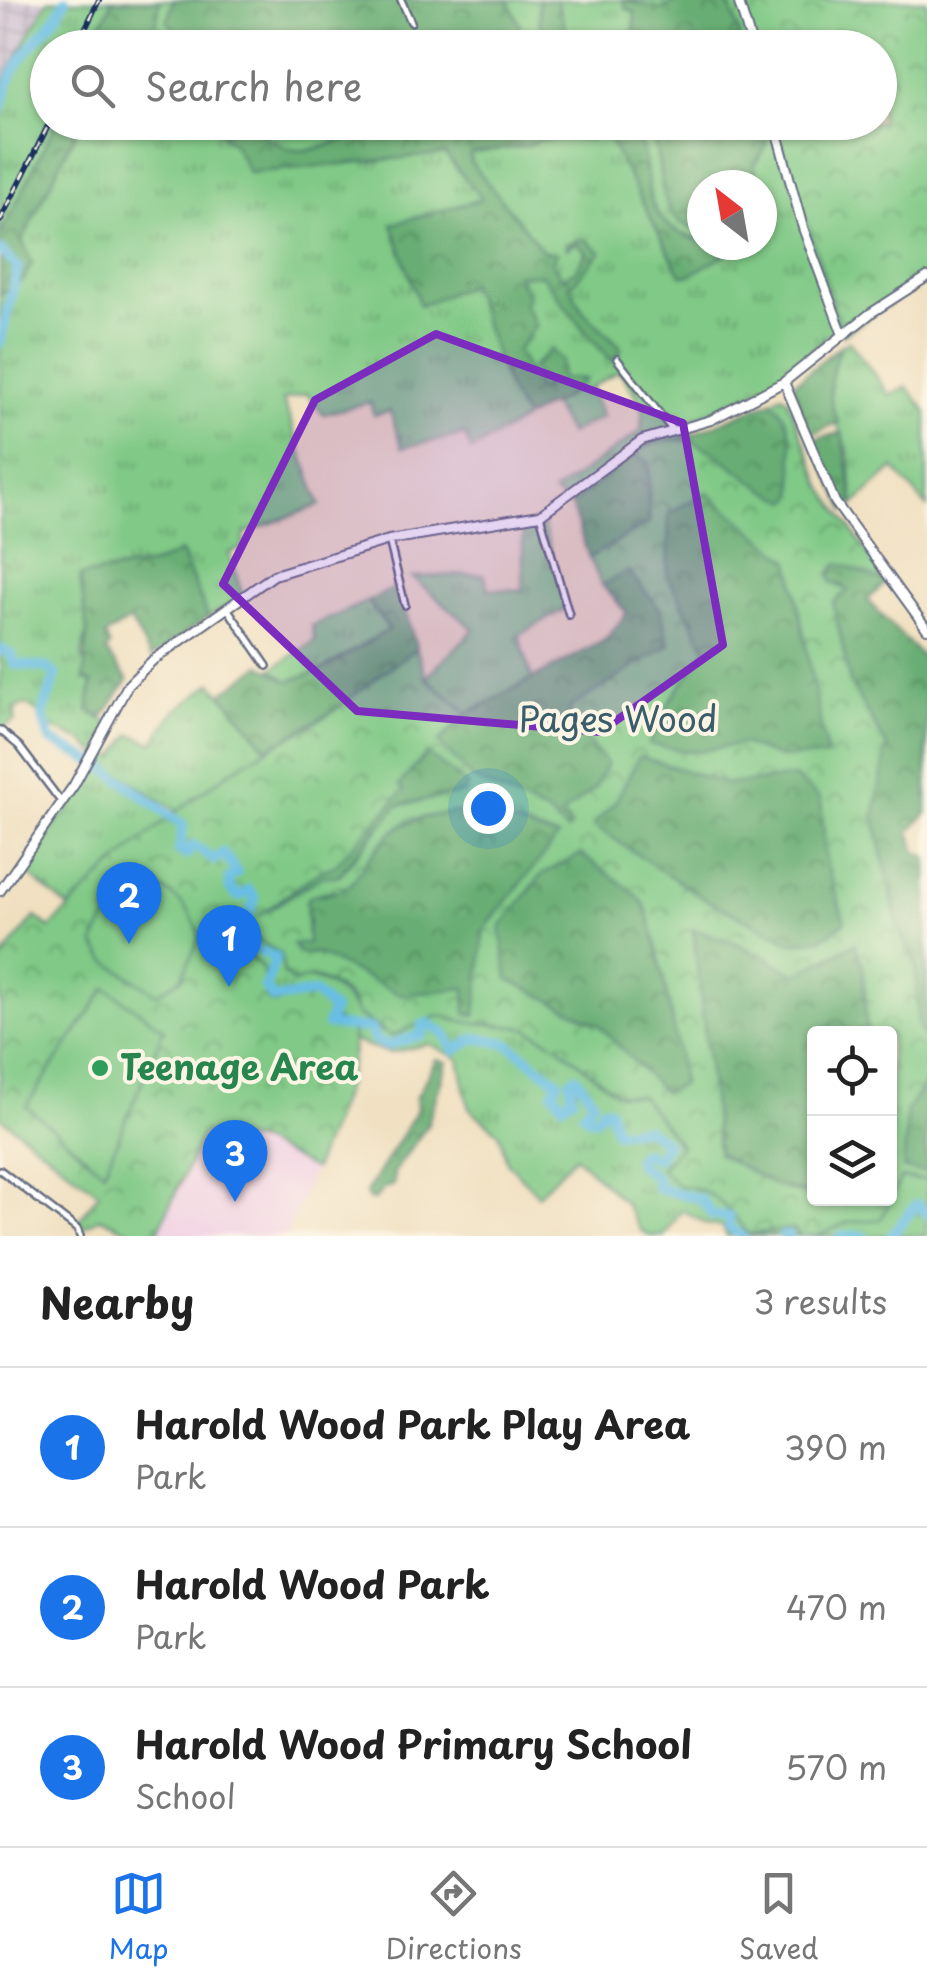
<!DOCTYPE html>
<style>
:root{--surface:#fff;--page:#f6f6f6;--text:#222;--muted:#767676;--line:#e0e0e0;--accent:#1a73e8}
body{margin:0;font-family:"Playpen Sans",sans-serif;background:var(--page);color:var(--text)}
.controls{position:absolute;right:30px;bottom:30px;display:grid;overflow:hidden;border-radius:10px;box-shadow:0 2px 8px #0004}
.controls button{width:90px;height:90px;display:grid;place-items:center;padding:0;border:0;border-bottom:2px solid var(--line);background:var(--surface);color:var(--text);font:50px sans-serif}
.compass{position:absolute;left:687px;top:170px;width:90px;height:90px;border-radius:50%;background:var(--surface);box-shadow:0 2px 8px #0004;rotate:329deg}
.you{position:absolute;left:488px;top:808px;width:35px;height:35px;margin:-25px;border:8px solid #fff;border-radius:50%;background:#1a73e8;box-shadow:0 0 0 15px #1a73e833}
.badge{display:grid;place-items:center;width:65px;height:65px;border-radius:50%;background:var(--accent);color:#fff;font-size:32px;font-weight:700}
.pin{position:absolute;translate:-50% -82px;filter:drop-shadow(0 2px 5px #0008)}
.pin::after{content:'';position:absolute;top:52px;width:35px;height:30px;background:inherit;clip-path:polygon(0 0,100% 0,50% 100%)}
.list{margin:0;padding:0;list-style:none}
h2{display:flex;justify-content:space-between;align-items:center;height:130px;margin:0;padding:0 40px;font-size:42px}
h2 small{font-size:32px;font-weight:400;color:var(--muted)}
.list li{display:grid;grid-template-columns:65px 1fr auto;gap:30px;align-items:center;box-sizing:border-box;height:160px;padding:0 40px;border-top:2px solid var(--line)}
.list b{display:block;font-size:38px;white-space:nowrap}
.list p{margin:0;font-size:32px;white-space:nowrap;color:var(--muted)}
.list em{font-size:32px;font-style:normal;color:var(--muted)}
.icon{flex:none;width:55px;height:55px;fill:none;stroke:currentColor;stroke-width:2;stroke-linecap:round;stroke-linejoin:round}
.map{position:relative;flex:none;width:927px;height:1236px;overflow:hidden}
.search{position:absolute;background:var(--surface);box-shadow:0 2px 8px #0004;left:30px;right:30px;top:30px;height:110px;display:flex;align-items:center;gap:25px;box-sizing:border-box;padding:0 35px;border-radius:55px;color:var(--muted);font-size:38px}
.sheet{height:610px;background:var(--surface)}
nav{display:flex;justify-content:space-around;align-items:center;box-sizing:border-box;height:140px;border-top:2px solid var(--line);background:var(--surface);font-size:28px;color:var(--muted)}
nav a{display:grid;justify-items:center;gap:5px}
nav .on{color:var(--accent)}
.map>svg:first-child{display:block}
.built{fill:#f1d0e4}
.industrial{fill:url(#industrial-grid)}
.grass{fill:url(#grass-tufts);stroke:#4e7c72;stroke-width:2.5;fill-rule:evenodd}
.forest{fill:url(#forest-crowns);stroke:#426e68;stroke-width:2.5}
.park{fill:url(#park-crowns);stroke:#4e7c72;stroke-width:2.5;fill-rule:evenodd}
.garden{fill:#80c986;stroke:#4e7c72;stroke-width:2.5}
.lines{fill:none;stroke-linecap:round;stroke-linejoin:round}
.river{stroke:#67bee4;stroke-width:10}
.minor-casing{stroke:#666d80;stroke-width:10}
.tertiary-casing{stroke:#666d80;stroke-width:12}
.minor{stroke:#fff;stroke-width:5}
.tertiary{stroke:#fff;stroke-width:8}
.rail-casing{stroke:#1b2f5e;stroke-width:6}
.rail{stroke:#fcf5e5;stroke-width:2.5;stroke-dasharray:8;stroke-linecap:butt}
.marked{fill:#7b2cbf;fill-opacity:0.2;stroke:#7b2cbf;stroke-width:8;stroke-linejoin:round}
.leisure-dot{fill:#2e9e5b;stroke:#fcf5e5;stroke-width:4}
.labels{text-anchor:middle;stroke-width:8;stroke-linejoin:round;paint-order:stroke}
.park-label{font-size:35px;fill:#395d6a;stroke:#fcf5e5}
.leisure-label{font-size:35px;font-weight:bold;fill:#27864d;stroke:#fcf5e5;text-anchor:start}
</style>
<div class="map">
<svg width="927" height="1236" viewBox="0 0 927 1236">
<defs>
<pattern id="industrial-grid" width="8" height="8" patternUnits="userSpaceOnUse" patternTransform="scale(2.5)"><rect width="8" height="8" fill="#cebed1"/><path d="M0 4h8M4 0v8" fill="none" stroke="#a69bad"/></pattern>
<pattern id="grass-tufts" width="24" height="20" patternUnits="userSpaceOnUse" patternTransform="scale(2.5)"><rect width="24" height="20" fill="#80c986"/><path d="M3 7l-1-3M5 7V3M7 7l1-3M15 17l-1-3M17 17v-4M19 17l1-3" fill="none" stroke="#68a471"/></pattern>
<pattern id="forest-crowns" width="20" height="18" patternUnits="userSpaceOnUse" patternTransform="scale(2.5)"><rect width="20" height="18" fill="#68ad73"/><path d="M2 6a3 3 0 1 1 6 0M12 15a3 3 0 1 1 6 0" fill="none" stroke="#558d62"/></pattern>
<pattern id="park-crowns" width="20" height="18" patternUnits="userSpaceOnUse" patternTransform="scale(2.5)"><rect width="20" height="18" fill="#80c986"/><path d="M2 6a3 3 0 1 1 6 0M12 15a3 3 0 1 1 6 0" fill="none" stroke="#68a471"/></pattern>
</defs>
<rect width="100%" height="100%" fill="#fcf5e5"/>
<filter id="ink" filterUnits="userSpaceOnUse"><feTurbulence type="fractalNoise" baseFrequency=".01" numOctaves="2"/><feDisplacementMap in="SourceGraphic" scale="20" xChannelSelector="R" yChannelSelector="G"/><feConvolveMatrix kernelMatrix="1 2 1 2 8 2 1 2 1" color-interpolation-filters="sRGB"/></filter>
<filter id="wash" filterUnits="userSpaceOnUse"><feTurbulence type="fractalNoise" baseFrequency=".0048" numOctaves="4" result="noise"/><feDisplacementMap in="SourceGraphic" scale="40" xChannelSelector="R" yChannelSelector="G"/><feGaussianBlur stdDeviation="2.25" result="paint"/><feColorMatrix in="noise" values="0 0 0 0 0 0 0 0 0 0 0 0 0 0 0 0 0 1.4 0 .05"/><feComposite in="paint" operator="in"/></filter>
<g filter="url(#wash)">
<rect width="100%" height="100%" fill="#f0dfbf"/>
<path class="built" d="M203,1133l57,9 54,27 -29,67h-129z"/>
<path class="industrial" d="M0,0h46l-46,87z"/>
<path class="grass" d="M48,0h694l12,47 -706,1v74l727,1 71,197 -71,62 -92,42 2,13 -34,6 -80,62 -18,-12 88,-62 2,-26 -24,-34 -29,17 12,29 -33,17 -18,-31 -80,48 -6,-16 -63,12 -12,-36 -16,4 -4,-13 -47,12 -16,-20 -24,6 37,105 -75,28 -2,15 -14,5 14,44 -35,20 -28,-64 -26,11 -74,12 7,55 -5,24 10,27 -4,29 24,14 -13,23 16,10 16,-24 22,9 21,-31 38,-29 55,65 -89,64 -65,-43 -30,-28 -34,-14 -4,-10 -19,-13 -11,5v12l-15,8v-642zM702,185h60v60h-60z
M849,341l41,54 17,-8 20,25v95l-33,-39 -40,37 -6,-55 -17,-41 -1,-33 10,-30z
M542,521l25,87 -48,27 13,44 -64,34 -42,-35 48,-49 -62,-52 72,-3 5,15 34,1v-62z
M368,601l21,28 -69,42 -32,10 -16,-12 43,-28 -3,-15z
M95,762l77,55 -103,91 -40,-33 -4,-9 56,-76z
M256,939l25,15 3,20c34,3 54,10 72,38 5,8 18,12 25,20l59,-17 19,6 67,7 33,18 58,48 24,2 20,19 40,71 29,24 18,24 46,-5 6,7h-73l-4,-9 -17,-3 -24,-14 -18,26h-14l-10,-6 -16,-28 -49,-46 -37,39 -31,-33 -8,-29 -30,-25 -10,-49 -30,-15 -40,9 -35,-12 -3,-14 -69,-32 1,6 -9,3 -12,-16 1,-19 -24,-23z
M901,1178l26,2v56h-109c38,-31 55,0 83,-58z"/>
<path class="forest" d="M113,0h47l-4,30 7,17h-73z
M174,0h334l22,46 -343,1 -20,-27z
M538,0h19l13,47h-22l-8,-21z
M624,0l37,9 20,-9 48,4 11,30 -3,6 -20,7h-116l32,-10 2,-25 -10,-4z
M56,123h24l-58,118 10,22 -9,17 -23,14v-58z
M208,123l20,8 6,-7c24,0 40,25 65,26 32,2 60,-24 89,-27 26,-4 54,0 79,0l-5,12 9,8 8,-2 16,-18 7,1 11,13 12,-3 -1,-11h104c18,24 17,38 21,67 6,46 57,55 92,55l-51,30h-9l-74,-139 -68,4 -11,6 -57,7 -1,8 73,90 14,2 -5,9 11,16 14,-9 10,-17 -11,-9 -9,6 -1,-5 18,-5 17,13 -31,34 13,25 36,34 2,6 -8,10c-21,-17 -54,-64 -71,-86h-24l10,19 -3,11 11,20 -19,26 20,37h9l-14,-20 19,-19 11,13 -2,16 25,1 -18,17 -42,22 -15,-24 -40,-110 -50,22 -28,-82 90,-25 -37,-45 -196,19 -15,-28z
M643,123h122l1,23 -12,19 4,20h-56v46c-57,-9 -30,-76 -59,-108z
M840,346c-9,26 -16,51 -1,76l-29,13 -17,-51z
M772,401c28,23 18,63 23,95l-5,6c-37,-13 -70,-45 -105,-65z
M842,432l12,73 -8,6 -35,-71z
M635,454l14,8v61l-60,35 -18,-53z
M707,492l83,69 38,195 -48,2 -37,-14 -52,8 -43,-8 21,-42 37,-52 -39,-75 2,-62z
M181,552l27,65 -57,41 -21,-38 -25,16 5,10 -4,5 22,29 -25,37 -15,-5 4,-30 -8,-2 3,-49 -7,-55 74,-12z
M838,563l49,19 -20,18 60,62v151l-17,18 6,20 11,6v177l-4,2 -5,-11 -2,-60 -17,-34 -25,-115 13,-69 -37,-63 -17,-82 9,-6 2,-10 -12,-3 -3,-9z
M627,570l34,40 8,36 -99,62v12l37,44 -12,24 -31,25 7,14 -5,4 -18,-17 -80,-29 -3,8 -62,11 -25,23 -40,49 -88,46 10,-30 91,-49 58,-71 59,-59 137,-73 22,-27 -25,-28z
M398,586l19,64c-19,7 -26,22 -42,33 -35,24 -70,46 -108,65l-45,-54 39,-29 27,16 32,-10 69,-42 -21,-28z
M639,756l88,28 68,-7 26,22 5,62 19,61 -24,17 -28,4 -89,-44 -111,-74 22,-23z
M472,811l87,26 -71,86 -11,92 -11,-1 -2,-25 -63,6 -83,-41h-19l-6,-10 16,-19 -3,-25 5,-5 23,-2c54,-59 52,-75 138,-82z
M581,854c19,14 48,30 62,48 10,14 38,159 39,182l-18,10 -66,-70 -91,-45 -7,-51 42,-54z
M693,928l41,14 93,18 28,-17 8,23 4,67 -53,1v161l-40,-10 -56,-32z
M436,1059l11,3 -20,64 -33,46v13l-11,4 -8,11 -6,-1 -3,-6 51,-83 -1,-12z
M927,1081v91l-24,-2 4,-60z"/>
<path class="park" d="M742,0h185v278l-84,57 -68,-212 105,-1v-74l-126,-1z
M782,395l5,3 35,88 65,96 -49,-19 -9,11 3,9 16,7 -15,13 17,80 37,64 -13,69 25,115 17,34 2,60 5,11 4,-2v47l-20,29 -4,59 24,3v8l-26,-2 -20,41 -33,3 -30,14h-18l-6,-7 -46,5c-19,-26 -38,-48 -70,-48l-17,-18 20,-22 -40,-50 -24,-2 -58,-48 -33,-18 -67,-7 -19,-6 -49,21 -34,-22c-6,-22 -26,-32 -47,-37l-17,6 -9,-9 -3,-20 -25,-15 -17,8 24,22 3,29 8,6 9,-3 -2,-7c24,-3 39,-6 54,15l-3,13 19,5c10,43 -23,101 -37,142l-54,-27 -57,-9 -47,103h-16l-39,-18 -18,9 -6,-4 22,-30 -99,-76v-157l35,-43 15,11c53,-56 111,-107 174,-152 34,-24 72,-40 107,-63 21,-14 69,-57 86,-63l9,28 42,35 -30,29 35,37 75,35 19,17 4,-4 -9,-9 2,-5 31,-25 12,-24 -37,-44v-12l99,-63 -8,-35 -33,-39 -26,14 -13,-27 60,-35v-61l-14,-8c65,-45 98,29 155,47l5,-6c-5,-31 5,-71 -23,-94zM706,492l84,69 37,195 -47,2 -37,-14 -52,8 -42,-8 20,-42 37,-53 -39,-74 2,-62zM427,753l40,32 -2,8 -68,13 -58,70h-16l-66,41 64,-47 12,-3 71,-77 -5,-5zM639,756l88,28 68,-7 26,22 5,62 19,61 -24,17 -28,4 -89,-44 -111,-74 22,-23zM472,811l86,26 -74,93 -8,85 -10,-1 -1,-26 -64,7 -83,-41h-19l-6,-10 15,-1 -2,-43c12,-12 31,-5 45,-16 43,-61 45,-67 121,-73zM581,854c18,15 47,30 62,48 10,14 38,159 39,182l-18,9 -66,-69 -90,-45 -8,-51 42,-54zM693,929l41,13 63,32 58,-31 8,23 4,67 23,1v164h-76l-40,-13 -56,-31z"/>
<path class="garden" d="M155,887c22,6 40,28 45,50l-18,40 -25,17 -51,-33 -12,-17c11,-29 31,-49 61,-57z
M106,988l58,41 -60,143 -78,-66z"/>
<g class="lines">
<path class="river" d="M0,112c4,-13 7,-28 13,-40 14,-27 41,-45 52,-72
M0,250l18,17 -18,76
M0,649l12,6 2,9 34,4 8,7 -14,40 8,25 54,27 79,58 -4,26 7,4 7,-10 21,15 9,-7 14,20 -8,5 1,11 9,8 10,-7 6,8 -12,33 5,16 28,10 -11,30 8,12 41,-6 19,17 -6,15 44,4 3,10 12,7 37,-12 -1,-9 6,-2 17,11 9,17 22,-13 31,5 51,38 -5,11 10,12 9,-6 -2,-17 6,-4 17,23 -10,13 6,5h7l7,-10 6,1 7,23 30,-4 20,15 -9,16 -13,-7 -7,6 3,8 17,12v10l44,11 11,16 17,2v10l13,9
M783,1236h6
M841,1236h23
M891,1236l26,-32 10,10"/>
</g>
</g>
<g filter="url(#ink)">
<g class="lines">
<g class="minor-casing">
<path id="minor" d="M401,0l10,22
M617,359l56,72
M540,515l29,100
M389,540l16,65
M227,608l40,58
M0,730l19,16 43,57
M0,1170l77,59 3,7"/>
</g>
<g class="tertiary-casing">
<path id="tertiary" d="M738,0l15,48
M774,122l29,106 40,107
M784,382l51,120 92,127
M0,891l74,-106 54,-100 24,-24 122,-86 115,-35 151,-25 102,-75 69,-20 73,-38 87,-69 56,-36"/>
</g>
<use href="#minor" class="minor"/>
<use href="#tertiary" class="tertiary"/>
<g class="rail-casing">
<path id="rail" d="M76,48l23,-48
M0,221l50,-99"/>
</g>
<use href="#rail" class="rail"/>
</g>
</g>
<path class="marked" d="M436,334l247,89 40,222 -123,87 -243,-21 -134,-127 92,-184z"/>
<circle class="leisure-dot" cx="100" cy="1068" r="10"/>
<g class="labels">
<g class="park-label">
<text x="618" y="732">Pages Wood</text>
</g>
<g class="leisure-label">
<text x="120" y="1080">Teenage Area</text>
</g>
</g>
</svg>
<div class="controls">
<button><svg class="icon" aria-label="locate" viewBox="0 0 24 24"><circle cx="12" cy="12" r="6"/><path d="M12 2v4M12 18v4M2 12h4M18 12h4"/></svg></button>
<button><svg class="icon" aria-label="layers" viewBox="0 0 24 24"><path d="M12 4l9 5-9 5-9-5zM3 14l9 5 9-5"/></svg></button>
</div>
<svg class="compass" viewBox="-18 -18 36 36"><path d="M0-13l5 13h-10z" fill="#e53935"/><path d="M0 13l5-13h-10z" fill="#767676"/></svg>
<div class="you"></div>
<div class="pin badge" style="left:229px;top:987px">1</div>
<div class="pin badge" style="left:129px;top:944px">2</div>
<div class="pin badge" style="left:235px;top:1202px">3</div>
<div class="search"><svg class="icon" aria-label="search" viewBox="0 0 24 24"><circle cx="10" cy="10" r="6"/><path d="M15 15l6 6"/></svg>Search here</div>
</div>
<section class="sheet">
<h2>Nearby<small>3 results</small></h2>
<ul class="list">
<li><span class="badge">1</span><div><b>Harold Wood Park Play Area</b><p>Park</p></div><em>390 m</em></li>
<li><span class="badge">2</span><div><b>Harold Wood Park</b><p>Park</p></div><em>470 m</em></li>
<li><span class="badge">3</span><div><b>Harold Wood Primary School</b><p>School</p></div><em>570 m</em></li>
</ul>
</section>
<nav>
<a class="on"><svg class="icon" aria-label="map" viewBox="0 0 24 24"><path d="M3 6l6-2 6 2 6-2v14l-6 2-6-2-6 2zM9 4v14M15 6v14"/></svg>Map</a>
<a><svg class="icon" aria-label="directions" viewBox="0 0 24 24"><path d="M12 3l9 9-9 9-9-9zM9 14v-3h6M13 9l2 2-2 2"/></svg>Directions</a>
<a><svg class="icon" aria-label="saved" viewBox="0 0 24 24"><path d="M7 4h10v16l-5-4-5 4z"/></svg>Saved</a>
</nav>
